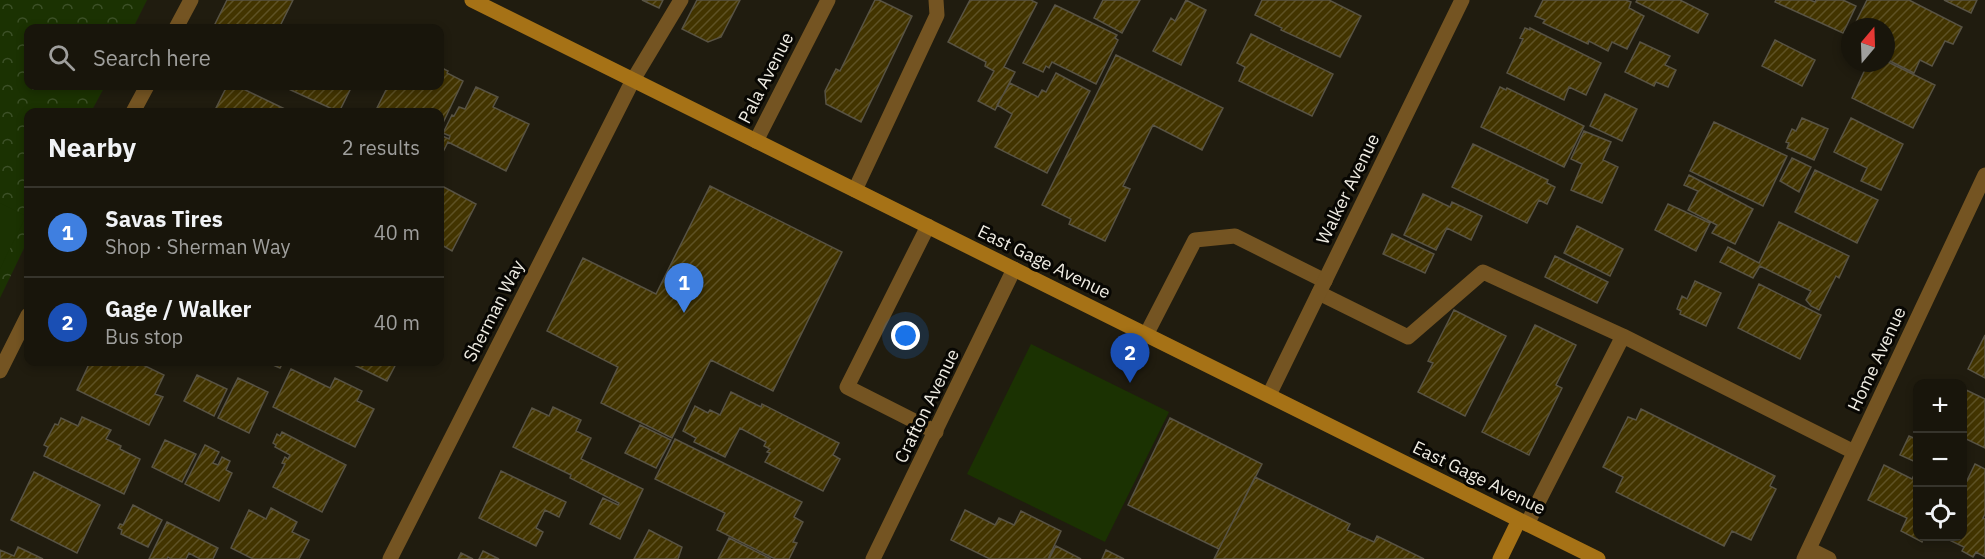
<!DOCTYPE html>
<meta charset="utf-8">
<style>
:root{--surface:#18150b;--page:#252219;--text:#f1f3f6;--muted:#9f9f9d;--line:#36342c;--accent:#1a73e8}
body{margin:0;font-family:"IBM Plex Sans",sans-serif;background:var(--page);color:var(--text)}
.controls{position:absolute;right:18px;bottom:18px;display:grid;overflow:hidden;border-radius:12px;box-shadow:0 3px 9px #0003}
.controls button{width:54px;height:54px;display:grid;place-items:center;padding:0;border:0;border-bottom:2px solid var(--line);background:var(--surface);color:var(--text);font:30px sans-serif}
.compass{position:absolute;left:1841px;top:18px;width:54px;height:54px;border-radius:50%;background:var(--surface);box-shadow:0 3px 9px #0003;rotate:19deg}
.you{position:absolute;left:906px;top:336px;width:21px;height:21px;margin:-15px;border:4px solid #fff;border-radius:50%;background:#1a73e8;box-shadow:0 0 0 9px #1a73e833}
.badge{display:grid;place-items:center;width:39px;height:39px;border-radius:50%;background:var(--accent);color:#fff;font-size:20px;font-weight:700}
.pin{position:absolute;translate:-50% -50px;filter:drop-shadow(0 2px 3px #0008)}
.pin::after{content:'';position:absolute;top:32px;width:21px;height:18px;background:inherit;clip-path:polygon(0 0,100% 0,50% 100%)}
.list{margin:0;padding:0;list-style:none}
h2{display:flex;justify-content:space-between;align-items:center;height:78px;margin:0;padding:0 24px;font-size:26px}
h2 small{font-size:20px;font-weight:400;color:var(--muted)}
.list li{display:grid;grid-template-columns:39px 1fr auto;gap:18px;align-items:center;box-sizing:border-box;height:90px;padding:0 24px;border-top:2px solid var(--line)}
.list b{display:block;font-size:22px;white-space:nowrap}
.list p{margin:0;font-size:20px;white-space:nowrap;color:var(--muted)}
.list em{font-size:20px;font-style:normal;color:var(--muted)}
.icon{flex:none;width:33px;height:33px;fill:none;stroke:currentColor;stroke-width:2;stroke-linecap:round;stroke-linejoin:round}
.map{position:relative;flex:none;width:1985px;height:559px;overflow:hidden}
.search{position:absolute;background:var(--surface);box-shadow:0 3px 9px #0003;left:24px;top:24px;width:420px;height:66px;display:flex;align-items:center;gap:15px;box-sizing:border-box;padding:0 21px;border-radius:12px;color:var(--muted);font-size:22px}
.panel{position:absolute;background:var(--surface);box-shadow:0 3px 9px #0003;left:24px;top:108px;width:420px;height:258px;border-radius:12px}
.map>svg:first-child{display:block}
.park{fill:url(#park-crowns)}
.pitch{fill:#1b3202}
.building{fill:url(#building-hatch);stroke:#585344;stroke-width:1.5}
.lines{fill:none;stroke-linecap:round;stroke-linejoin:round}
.lane{stroke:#745422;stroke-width:15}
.street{stroke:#745422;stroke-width:15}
.secondary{stroke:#a67216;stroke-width:15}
.labels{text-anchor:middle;stroke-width:6;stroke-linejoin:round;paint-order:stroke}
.street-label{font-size:18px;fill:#efece3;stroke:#080703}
</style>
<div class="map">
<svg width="1985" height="559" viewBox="0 0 1985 559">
<defs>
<pattern id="park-crowns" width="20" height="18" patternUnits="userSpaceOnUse" patternTransform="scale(1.5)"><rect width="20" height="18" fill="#1b3202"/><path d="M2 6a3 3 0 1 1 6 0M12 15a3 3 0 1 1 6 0" fill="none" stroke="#3c5027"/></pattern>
<pattern id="building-hatch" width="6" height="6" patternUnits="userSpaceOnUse" patternTransform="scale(1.5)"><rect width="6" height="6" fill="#423400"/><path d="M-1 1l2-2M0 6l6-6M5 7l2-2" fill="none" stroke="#5e5225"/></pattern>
</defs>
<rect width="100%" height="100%" fill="#201c0f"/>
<path class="park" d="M0,0h147l-14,28h-105v58h77l-14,26h-63v128l-28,58z"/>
<path class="pitch" d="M0,203l26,13 -26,53z
M1031,344l138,68 -64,130 -138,-68z"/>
<path class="building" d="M227,0h66l-14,28h-66z
M642,0h21l-4,8z
M697,0h43l-19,37 -13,5 -26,-13z
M875,0h4l33,16 -51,106 -35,-18 -1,-13 11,-22 4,2z
M970,0h61l6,3 -33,64 11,5 -20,38 -17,-9 16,-30 -9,-5 1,-4 -38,-20z
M1103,0h37l-18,33 -28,-15z
M1186,0l20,10 -25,55 -28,-14 18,-33 4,3z
M1262,0h67l32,16 -21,41 -59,-27 1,-2 -27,-13z
M1543,0h83l5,2 -2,6 15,8 -17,33 -15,-7 -4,9 -19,-10 -1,3 -45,-21 2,-3 -10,-4z
M1637,0h43l28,14 -10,19 -62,-31z
M1776,0h34l5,2 1,-2h27l13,6 -13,27 -68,-31z
M1867,0h42l53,27 -9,17 -8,-3 -13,25 -12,-6 -6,13 -28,-14v-14l4,-7 -4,-2v-9h-19l-11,-5z
M1944,0h33l-6,13z
M1055,5l62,30 -2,3 3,2 -22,44 -44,-22 -3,6 -3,-2 -3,6 -20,-9z
M1525,28l5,2v-2l71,35 -15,32 -17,-8 -5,13 -57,-27 16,-34 -3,-1z
M1251,34l82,40 -21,42 -73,-35 6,-14 -8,-4z
M1775,40l40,20 -13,26 -40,-20z
M1640,42l30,14 -5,9 11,5 -8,17 -12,-5 -2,4 -29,-14z
M1116,55l107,53 -21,42 -49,-25 -30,61 7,3 -25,52 -36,-17 2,-5 -29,-14z
M1886,61l49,24 -22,43 -61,-30 16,-35h18z
M440,67l8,4 -1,2 16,8 -23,48v-17h-65l13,-26h52z
M1056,73l34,18 -43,82 -52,-26 17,-33 -15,-9 13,-22 28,14 4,-7 4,2z
M227,86h10l54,26h-77z
M282,86h70l-13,26z
M476,87l22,10 -5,10 36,17 -23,47 -58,-29 -8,16v-23l9,4 1,-3 -7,-3 9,-18 2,1 5,-9 6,2z
M1500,87l6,3 1,-2 77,38 -20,41 -83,-40z
M1605,94l32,15 -15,32 -32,-15z
M1802,118l26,11 -14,31 -27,-12 2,-5 -3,-1 6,-13 4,2z
M1851,118l52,26 -22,46 -20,-9 6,-13 -33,-16z
M1714,122l73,34 -24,50 -73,-35z
M1584,131l27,11 -8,18 15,7 -16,36 -31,-13 11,-26 -11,-5z
M1473,144l75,36 -1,3 8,4 -8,17 -8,-4 -12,23 -75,-36z
M1792,158l19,9 -12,25 -19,-11z
M1815,170l63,30 -21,43 -62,-31z
M1689,175l64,34 -18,35 -23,-11 5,-8 -29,-15 10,-19 -14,-6z
M440,185l36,19 -24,47 -12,-7z
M710,186l132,66 -69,139 -62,-31 -39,78 -71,-35 17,-36 -71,-36 36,-73 73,36z
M1423,194l27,13 2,-5 30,14 -11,24 -24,-12 -11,22 -32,-15z
M1668,204l42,19 -14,28 -41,-21z
M1779,222l70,34 -10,22 -3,-2 -17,34 -8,-4 -5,-6 5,-9 -51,-25 -7,12 -33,-16 8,-15 31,16z
M1577,226l46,23 -13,27 -46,-23z
M1392,234l42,20 -9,19 -42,-19z
M1555,256l53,26 -11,21 -52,-26z
M1695,281l26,12 -15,33 -26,-12 1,-3 -4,-2 5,-13 5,3z
M1759,284l62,31 -21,44 -62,-31z
M1454,310l52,26 -41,80 -47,-24 15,-29 -5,-2z
M1535,325l41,20 -20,40 6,3 -33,67 -47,-23z
M1985,335v43l-17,-9z
M90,362h47l27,13 -9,19 8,3 -14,28 -72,-35z
M266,362h17l-3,6z
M348,362h49l-10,19z
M291,369l39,19 5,-10 27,13 -5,10 17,8 -19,38 -82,-40z
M197,375l30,14 -13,27 -30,-15z
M238,378l30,14 -19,41 -31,-15z
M1962,388l23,11v49l-23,-11z
M731,392l30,15 1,-3 77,39 -6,12 7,4 -17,32 -58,-29 5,-9 -3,-1 3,-3 -6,-3 2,-4 -26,-14 -15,29 -31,-15 2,-4 -13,-7 12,-25 13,7 2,-3 10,5z
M553,407l28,13 -5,11 15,7 -10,21 62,30 -23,50 -30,-15 13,-26 15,7 1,-2 -49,-25 1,-3 -58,-28 19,-39 17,8z
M1641,409l134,67 -5,10 6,3 -25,51 -19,-9 -8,15 -108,-54 7,-15 -20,-10 25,-50 8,3z
M82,417l29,13 -5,9 15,7 -1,3 20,10 -16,35 -80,-38 4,-9 -4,-2 11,-21 3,1 3,-7 17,8z
M1170,418l92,46 -43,85 -91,-44z
M640,425l31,15 -15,28 -31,-15z
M282,432l64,33 -24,47 -49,-25 12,-23 -3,-1 3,-6 3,2 2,-4 -15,-8 1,-2 -3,-2 4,-9 3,2z
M1909,436l9,4v23l-18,-8z
M675,439l127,63 -8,15 9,5 -10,20 4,1 -8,16h-14l-58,-29 8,-17 -70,-34z
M165,440l31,14 -14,28 -30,-15z
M205,445l14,7 -6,11 5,2 4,-8 8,4 -4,9 6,3 -13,28 -34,-17z
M1975,464l10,5v45l-2,4 2,1v38l-9,-5 -3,5 -11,-6 2,-4 -19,-9 1,-2h16v-45z
M1884,465l28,14 6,-12v69h6l-2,6 -21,-11 6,-13 -39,-18z
M501,471l65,31 -7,15 -14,-7 -9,18 7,4 -7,14 -57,-28z
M34,472l66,33 -23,48 -66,-33z
M1255,477l95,47 -3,6 27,12 3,-6 47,23h-210z
M133,505l29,15 -14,27 -27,-13 1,-4 -4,-2 2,-4 3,1z
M271,508l26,14 -5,10 17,8 -10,19h-46l-22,-11 18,-38 17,9z
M965,510l30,15 4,-7 15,7 7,-14 40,20 -13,28h-58l-39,-19z
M167,522l51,26 -5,11h-13l-11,-6 -3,6h-15l-3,-2 -1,2h-18z
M649,530l33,17 -4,12h-44z
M729,538l42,21h-53z
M1056,546l25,13h-32z
M18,547l25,12h-43v-9l14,6z
M1106,550l18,9h-22z
M483,551l16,8h-20z
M461,553l12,6h-15z"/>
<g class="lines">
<path class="lane" d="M633,80l48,-80
M855,190l82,-175 -1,-15
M928,226l-81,161 89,45
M1319,293l89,44 75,-65 140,64 231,116
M1146,335l49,-95 40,-4 90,45
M1527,524l96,-188"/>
<path class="street" d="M176,28l15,-28
M133,112l14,-26
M756,141l72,-141
M0,371l28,-56
M1269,395l193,-395
M1809,549l20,10
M390,559l243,-479
M873,559l141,-290
M1804,559l181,-384"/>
<path class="secondary" d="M472,0l1126,559
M1500,559l19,-39"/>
</g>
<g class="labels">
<g class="street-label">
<text transform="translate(766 78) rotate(-63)" y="6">Pala Avenue</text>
<text transform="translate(1348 189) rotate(-64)" y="6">Walker Avenue</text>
<text transform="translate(1044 262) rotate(26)" y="6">East Gage Avenue</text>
<text transform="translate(494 311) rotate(-63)" y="6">Sherman Way</text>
<text transform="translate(1877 359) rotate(-65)" y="6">Home Avenue</text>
<text transform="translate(927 406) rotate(-64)" y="6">Crafton Avenue</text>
<text transform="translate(1479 478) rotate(26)" y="6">East Gage Avenue</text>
</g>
</g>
</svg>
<div class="controls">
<button>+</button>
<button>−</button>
<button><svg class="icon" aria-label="locate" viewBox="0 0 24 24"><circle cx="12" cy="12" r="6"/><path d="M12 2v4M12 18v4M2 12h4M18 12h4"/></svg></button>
</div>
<svg class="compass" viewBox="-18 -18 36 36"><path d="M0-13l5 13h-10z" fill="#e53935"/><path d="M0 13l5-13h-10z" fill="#9f9f9d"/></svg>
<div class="you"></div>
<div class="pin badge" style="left:684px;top:313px;background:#3f7fe0">1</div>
<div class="pin badge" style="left:1130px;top:383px;background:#1a4fb4">2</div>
<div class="search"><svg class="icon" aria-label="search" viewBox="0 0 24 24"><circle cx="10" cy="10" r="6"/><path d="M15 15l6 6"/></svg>Search here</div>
<section class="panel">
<h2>Nearby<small>2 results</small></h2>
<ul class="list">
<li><span class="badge" style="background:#3f7fe0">1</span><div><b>Savas Tires</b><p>Shop · Sherman Way</p></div><em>40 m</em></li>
<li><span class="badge" style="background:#1a4fb4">2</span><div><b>Gage / Walker</b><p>Bus stop</p></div><em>40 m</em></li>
</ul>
</section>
</div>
